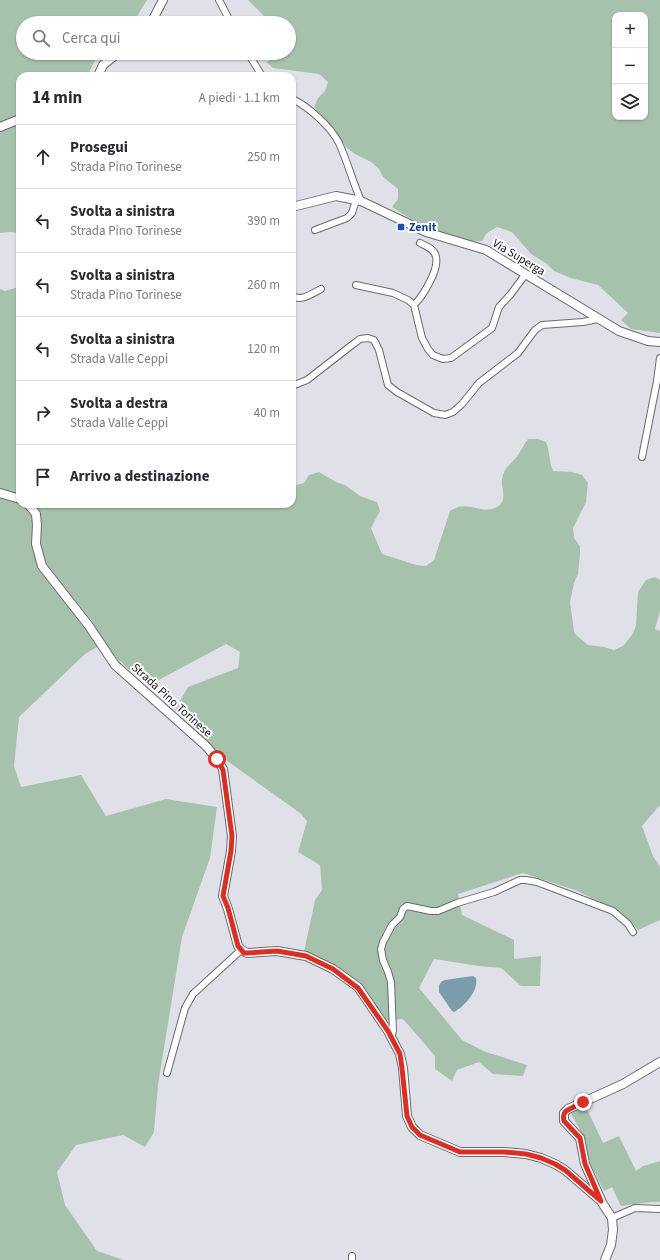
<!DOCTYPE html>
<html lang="it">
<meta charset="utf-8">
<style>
:root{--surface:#fff;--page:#f7f7f7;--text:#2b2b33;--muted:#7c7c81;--line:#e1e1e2}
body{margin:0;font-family:"Source Sans 3",sans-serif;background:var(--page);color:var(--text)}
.controls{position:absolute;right:12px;top:12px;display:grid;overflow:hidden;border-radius:8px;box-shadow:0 1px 3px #0004}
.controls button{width:36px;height:36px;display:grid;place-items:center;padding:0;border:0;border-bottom:1px solid var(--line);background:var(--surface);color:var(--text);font:20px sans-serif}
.stop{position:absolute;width:12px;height:12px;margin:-9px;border:3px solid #d93025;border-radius:50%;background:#fff}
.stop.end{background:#d93025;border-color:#fff;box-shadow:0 1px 4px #0008}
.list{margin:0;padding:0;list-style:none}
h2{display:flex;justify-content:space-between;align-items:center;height:52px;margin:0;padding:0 16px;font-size:17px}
h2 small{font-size:13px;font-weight:400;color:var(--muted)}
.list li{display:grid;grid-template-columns:26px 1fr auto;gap:12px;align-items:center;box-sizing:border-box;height:64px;padding:0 16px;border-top:1px solid var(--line)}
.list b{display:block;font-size:15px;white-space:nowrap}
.list p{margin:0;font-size:13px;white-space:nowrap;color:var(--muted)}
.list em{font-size:13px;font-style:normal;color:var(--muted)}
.icon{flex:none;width:22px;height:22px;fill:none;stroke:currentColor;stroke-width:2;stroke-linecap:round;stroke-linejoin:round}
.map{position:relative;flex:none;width:660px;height:1260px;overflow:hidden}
.search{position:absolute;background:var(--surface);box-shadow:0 1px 3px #0004;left:16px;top:16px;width:280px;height:44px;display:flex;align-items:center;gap:10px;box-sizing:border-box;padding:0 14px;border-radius:22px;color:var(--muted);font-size:15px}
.panel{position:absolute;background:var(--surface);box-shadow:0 1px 3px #0004;left:16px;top:72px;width:280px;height:436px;border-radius:12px}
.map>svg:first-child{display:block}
.green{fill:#a7c2ac;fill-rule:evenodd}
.water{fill:#7c9cae}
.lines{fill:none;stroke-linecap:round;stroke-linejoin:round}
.minor-casing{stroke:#6a6a71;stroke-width:8}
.tertiary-casing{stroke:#6a6a71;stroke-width:10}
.minor{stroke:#fff;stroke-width:6}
.tertiary{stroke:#fff;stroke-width:8}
.route{stroke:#d93025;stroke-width:5}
.transit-dot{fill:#1a4fb4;stroke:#fff;stroke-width:1.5}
.labels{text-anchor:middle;stroke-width:4;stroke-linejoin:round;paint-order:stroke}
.transit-label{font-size:12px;font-weight:bold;fill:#164399;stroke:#fff;text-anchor:start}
.street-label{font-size:12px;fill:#101012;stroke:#fff}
</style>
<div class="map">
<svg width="660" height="1260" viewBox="0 0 660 1260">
<rect width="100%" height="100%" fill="#e0e1e8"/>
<path class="green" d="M0,0h147l-14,23h-110v30h79l-6,6 -9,17h-67v41l-20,8z
M248,0h412v333l-29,-4 -10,-9 7,-7 -30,-28 -27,-7 -17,-7 -7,-7 -16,-10 -19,-22 -15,-5 -10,6 -5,8c-28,3 -68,-19 -90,-34l6,-8v-10l-15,-12 -4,-8 -8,-7 -16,-8 -8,-6 -33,-41 4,-9 7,-7 3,-9 -9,-8 -46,-6 -7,-6 8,-4 3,-5h12v-30h-18zM615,15h30v102h-30z
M20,121v112l-10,-1 -10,1v-104z
M15,288h5v207l-20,-7v-199l5,2z
M528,439h10l8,3c4,10 3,19 7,29l19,1 10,3 6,8 -2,19 -13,26 1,10 6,8v9l-2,19 -4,9 -4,19 4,29 2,4 12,10 16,2 10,3 9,-4 9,-11 4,-9 2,-34 8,-12 9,-3 5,3v31l-5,18 5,2v176l-1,-1 -17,20 11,30 7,11v53l-22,10 -19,-19 -44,-21 -52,-17 -65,21 4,21 52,25v19l27,-3 -1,30h-19l-20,-18 -22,-2 -45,-7 -15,29 43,52 24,12 41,13 -4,11 -30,-2 -14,-12 -22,8 -5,11 -17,-12v-13l-32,-37 -17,1 -26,-38 -34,-20 -22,-10 11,-52 7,-10 -2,-25 -22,-13 9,-31 -7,-8 -77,-55 -48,-48 13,-23 50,-19 2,-16 -14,-8 -71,38h-11l-26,-22 -16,-22 -10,-17 -21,-24 -26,-33 -5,-20 1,-19 -1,-12 -7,-9h259v-18l12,-3 5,-8 10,-3 17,10 9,3 15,11 17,6 3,9 -9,17 11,26 34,11 10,1 8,-6 16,-49c2,-1 5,-3 8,-4 12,-3 25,6 37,1 14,-6 6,-18 7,-28 2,-14 10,-16 16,-25 4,-6 6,-11 10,-16z
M0,496l23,8 10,11v29l6,24 47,60 11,19 -12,7 -66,63 -5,49 7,21 60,-12 25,41 60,-17 51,8 -7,51 -28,79 -24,148 -4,47 -9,15 -22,-12 -47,10 -19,27 8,33 32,46 27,9h-124z
M585,1105l18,38 16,-7 17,35 7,-5 17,-5v41h-8l-31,4 -9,-19 -8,4 -14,-28 -6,-26 -14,-25z"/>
<path class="water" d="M473,976l3,2c3,12 -11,28 -22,34l-2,-1 -13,-19v-7l3,-4 3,-1z"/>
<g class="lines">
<g class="minor-casing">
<path id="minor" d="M219,0l12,23
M248,53l14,23
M292,99c16,7 39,28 47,44 8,18 14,39 22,58
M315,230l32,-12 5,-5 4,-13
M356,285l37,8 15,7 6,5 8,33 6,11 5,6 10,4 8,-1 41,-30 7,-21 11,-12 15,-20
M292,295c8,8 21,-2 29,-6
M414,305c9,-9 25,-35 22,-48 -1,-8 -10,-11 -16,-14
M292,386l15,-6 45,-35 8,-6 8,-1 6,2 5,10 9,35 9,7 37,21 11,2 8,-3 9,-8 17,-21 39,-30 17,-23 7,-5 41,-3 15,-3
M642,457l15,-76 3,-23
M391,1038l2,-7 -2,-49 -3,-10 -5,-12 -2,-11 2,-7 9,-17 8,-8 3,-8 4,-3 24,5h7l19,-8 37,-11 26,-12h6l11,2 76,29 15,13 5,8
M167,1073l18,-65 8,-14 48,-44
M612,1218l23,-10 25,1
M352,1256v4"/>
</g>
<g class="tertiary-casing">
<path id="tertiary" d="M151,23l12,-23
M98,76l5,-11 15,-12
M0,127l20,-8
M292,207l44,-11 25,5 65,31 60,18 133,81 29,10 12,1
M0,493l20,6
M28,504l8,10 1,11 -1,19 6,22 47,60 26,39 91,81 11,13 6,10 9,67 -1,15 -8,45 5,13 10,37c3,4 5,6 10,7l29,-2 29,5 27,13 25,18 30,44 12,23 3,14 4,48 5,11 8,8 40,17h44l22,2 15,4 14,6 10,6 36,31 11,17 1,12 -2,15 -6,15
M601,1200l-16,-36 -5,-26 -16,-17v-8l4,-4 55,-25 37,-22"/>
</g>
<use href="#minor" class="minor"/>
<use href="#tertiary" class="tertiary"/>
</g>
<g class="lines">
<path class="route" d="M217,759l6,11 9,66 -1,15 -8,45 5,12 10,38 6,7h4l29,-2 29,5 27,13 25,19 30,43 12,23 2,14 5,48 5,11 8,8 40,17h44l22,2 15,4 14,6 10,6 36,31 -16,-37 -5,-26 -16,-17c-1,-4 -1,-7 2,-10l17,-9"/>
</g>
<rect class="transit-dot" x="397" y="223" width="8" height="8" rx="2"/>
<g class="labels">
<g class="transit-label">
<text x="409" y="231">Zenit</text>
</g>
<g class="street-label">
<text transform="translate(519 257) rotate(31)" y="4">Via Superga</text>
<text transform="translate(172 700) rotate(42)" y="4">Strada Pino Torinese</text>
</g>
</g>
</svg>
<div class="controls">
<button>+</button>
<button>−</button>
<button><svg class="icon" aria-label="layers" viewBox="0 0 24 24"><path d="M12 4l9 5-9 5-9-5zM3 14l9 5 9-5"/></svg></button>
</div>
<div class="stop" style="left:217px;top:759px"></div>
<div class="stop end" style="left:583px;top:1102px"></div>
<div class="search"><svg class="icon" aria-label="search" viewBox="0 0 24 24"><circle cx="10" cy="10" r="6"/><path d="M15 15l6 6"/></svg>Cerca qui</div>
<section class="panel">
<h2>14 min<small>A piedi · 1.1 km</small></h2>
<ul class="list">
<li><svg class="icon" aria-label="ahead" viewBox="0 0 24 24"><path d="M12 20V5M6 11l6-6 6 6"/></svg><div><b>Prosegui</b><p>Strada Pino Torinese</p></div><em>250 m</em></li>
<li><svg class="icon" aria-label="left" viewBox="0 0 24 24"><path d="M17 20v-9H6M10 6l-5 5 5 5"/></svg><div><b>Svolta a sinistra</b><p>Strada Pino Torinese</p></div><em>390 m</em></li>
<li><svg class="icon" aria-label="left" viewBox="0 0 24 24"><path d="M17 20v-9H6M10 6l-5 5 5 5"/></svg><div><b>Svolta a sinistra</b><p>Strada Pino Torinese</p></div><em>260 m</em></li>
<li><svg class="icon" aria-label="left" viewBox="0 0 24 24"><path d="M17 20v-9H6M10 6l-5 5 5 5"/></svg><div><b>Svolta a sinistra</b><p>Strada Valle Ceppi</p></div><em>120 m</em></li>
<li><svg class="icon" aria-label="right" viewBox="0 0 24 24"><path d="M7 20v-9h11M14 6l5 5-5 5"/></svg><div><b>Svolta a destra</b><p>Strada Valle Ceppi</p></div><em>40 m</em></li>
<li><svg class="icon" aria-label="arrive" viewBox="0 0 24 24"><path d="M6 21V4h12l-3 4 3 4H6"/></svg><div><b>Arrivo a destinazione</b></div></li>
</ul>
</section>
</div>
